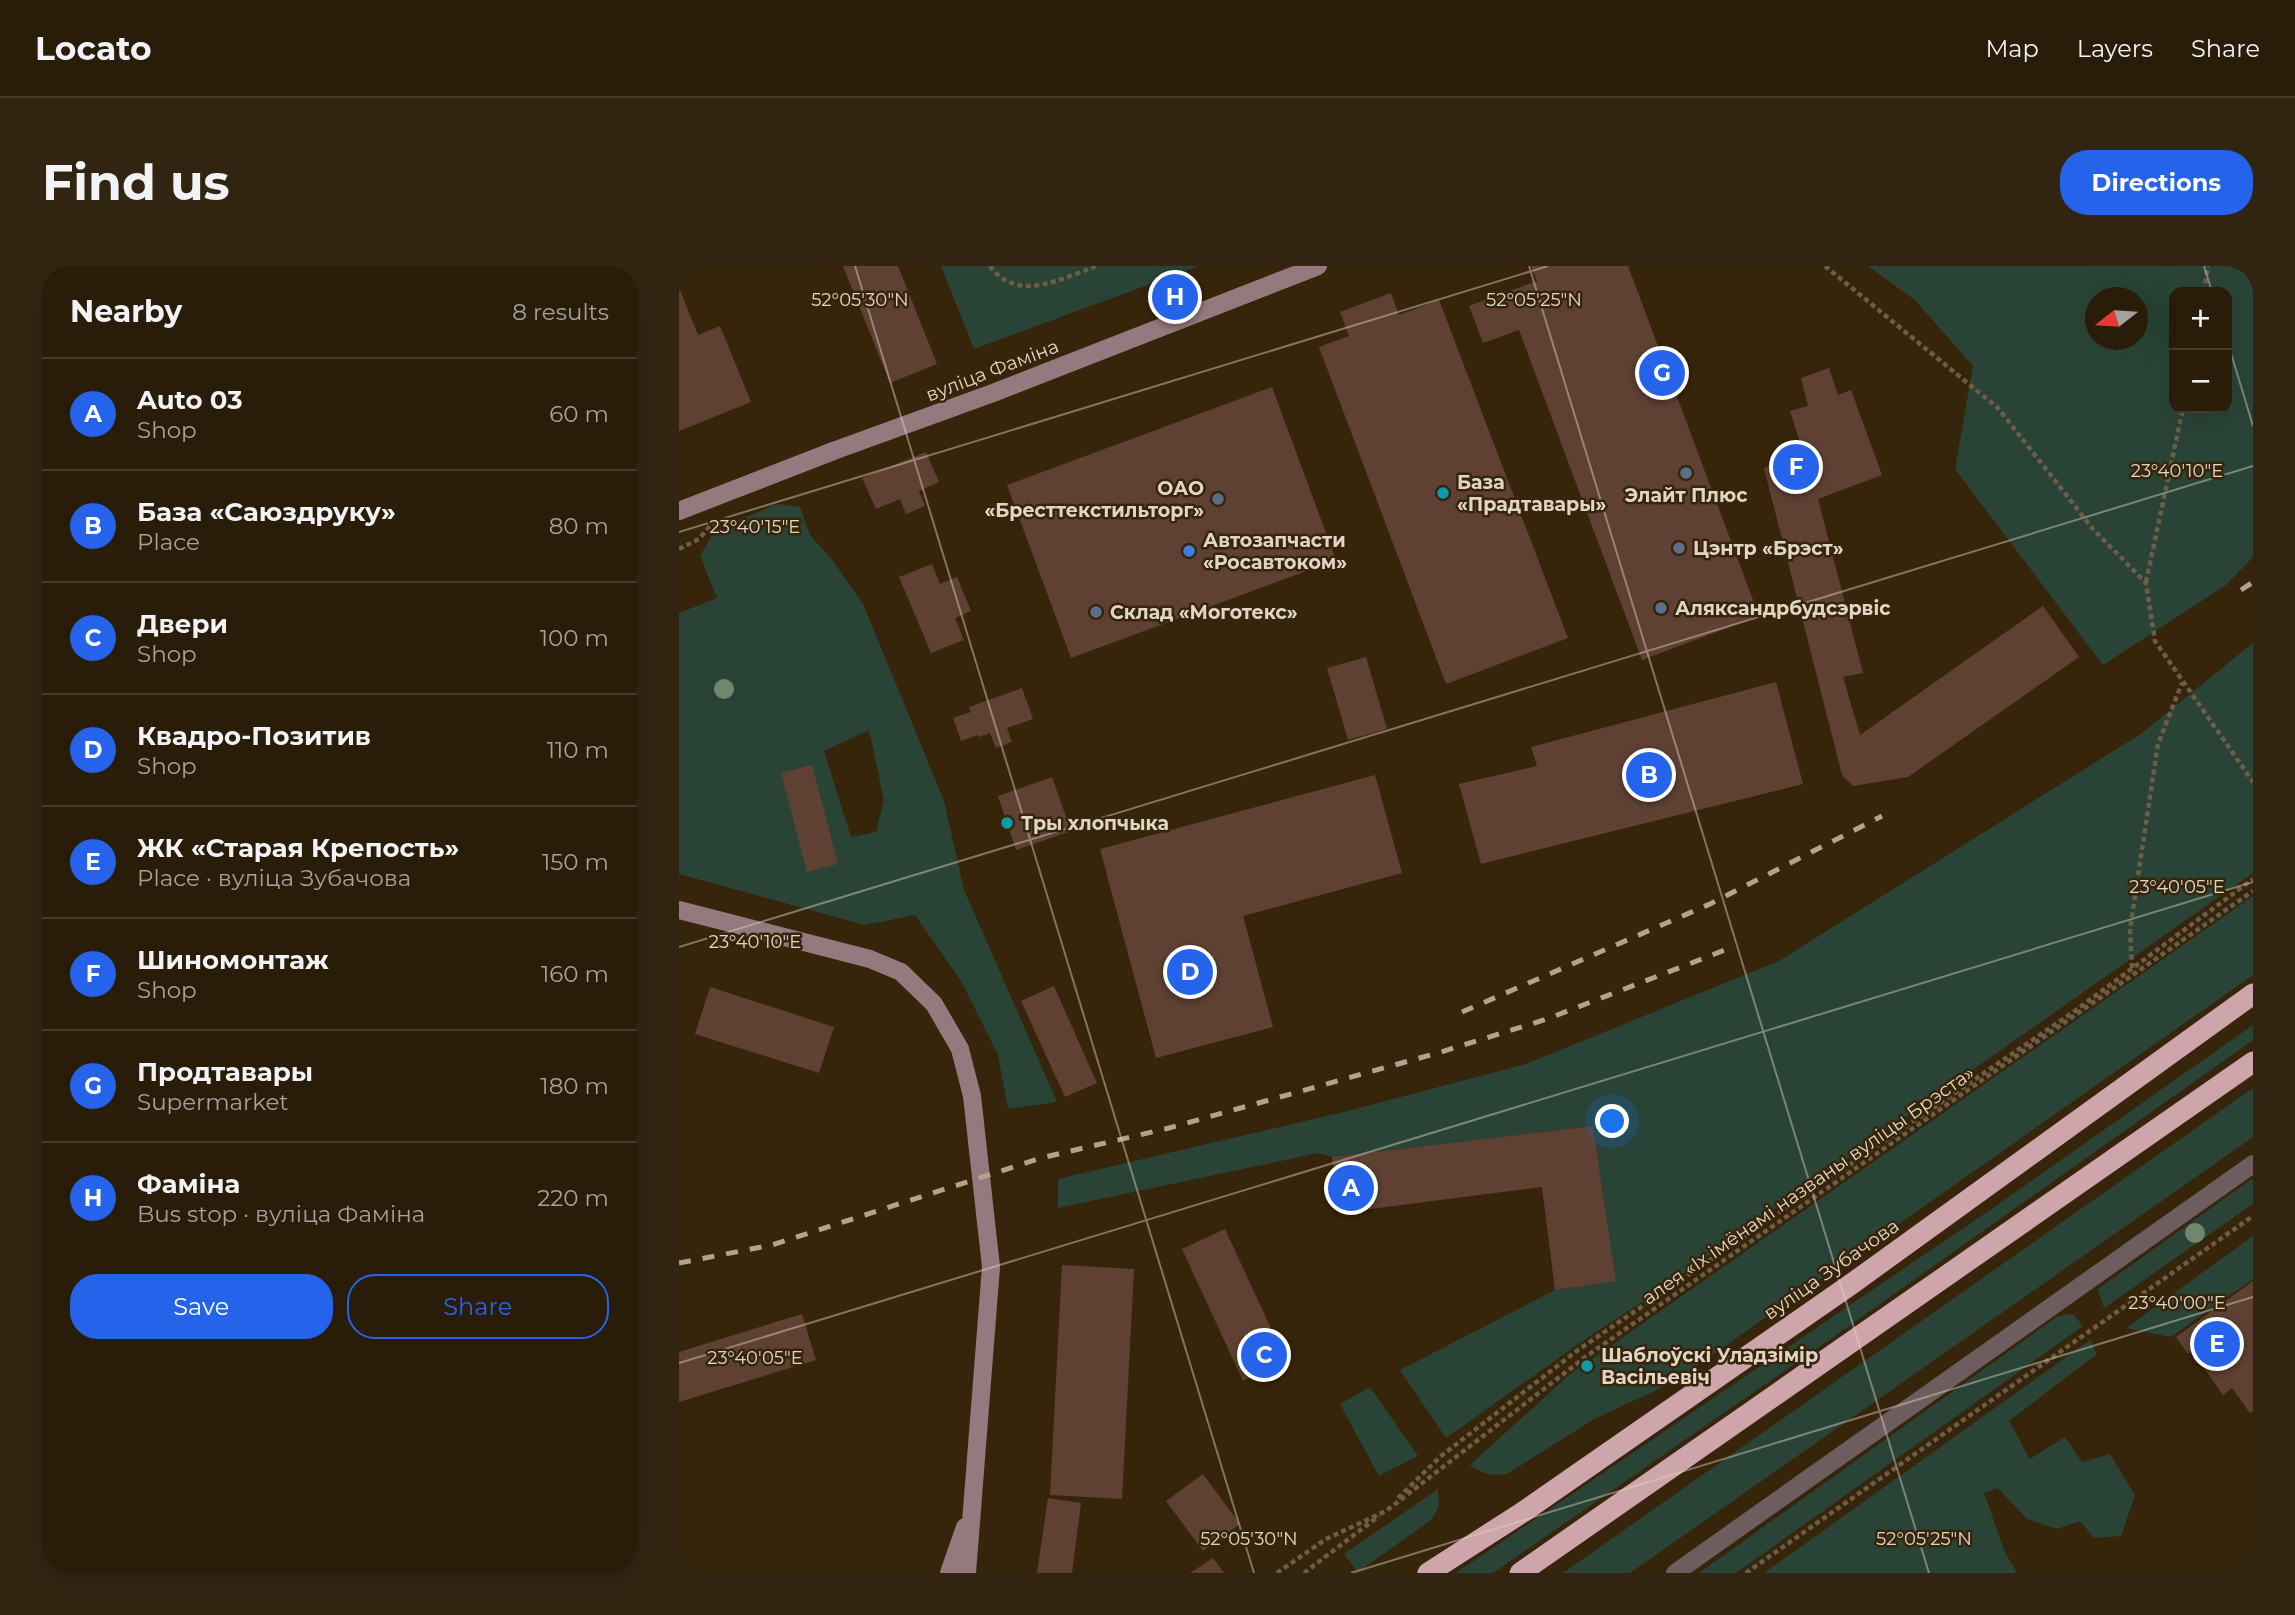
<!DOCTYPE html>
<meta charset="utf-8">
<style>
:root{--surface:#291c08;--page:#312512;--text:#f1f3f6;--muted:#a5a19c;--line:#453a29;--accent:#2563eb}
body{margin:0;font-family:Montserrat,sans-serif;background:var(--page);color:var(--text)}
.controls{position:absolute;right:21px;top:21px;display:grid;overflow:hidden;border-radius:14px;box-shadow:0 7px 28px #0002}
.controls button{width:63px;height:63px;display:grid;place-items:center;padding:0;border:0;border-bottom:2px solid var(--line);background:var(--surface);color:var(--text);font:35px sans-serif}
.compass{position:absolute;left:1406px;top:21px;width:63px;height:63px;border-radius:50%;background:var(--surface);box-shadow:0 7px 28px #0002;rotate:253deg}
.you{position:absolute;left:934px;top:856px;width:24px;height:24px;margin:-18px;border:5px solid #fff;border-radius:50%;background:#1a73e8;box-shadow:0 0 0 10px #1a73e833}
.badge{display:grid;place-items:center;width:46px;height:46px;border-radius:50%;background:var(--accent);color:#fff;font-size:23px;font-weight:700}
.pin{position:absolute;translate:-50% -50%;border:4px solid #fff;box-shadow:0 2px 7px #0006}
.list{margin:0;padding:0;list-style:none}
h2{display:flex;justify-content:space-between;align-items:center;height:91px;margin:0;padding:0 28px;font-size:30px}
h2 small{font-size:23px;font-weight:400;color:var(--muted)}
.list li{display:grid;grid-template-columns:46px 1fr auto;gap:21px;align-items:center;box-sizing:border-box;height:112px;padding:0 28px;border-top:2px solid var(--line)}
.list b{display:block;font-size:26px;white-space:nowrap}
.list p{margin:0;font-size:23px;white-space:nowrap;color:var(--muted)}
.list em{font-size:23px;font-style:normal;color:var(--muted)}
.actions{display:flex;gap:14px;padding:21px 28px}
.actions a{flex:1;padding:16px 0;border:2px solid var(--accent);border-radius:28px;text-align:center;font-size:24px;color:var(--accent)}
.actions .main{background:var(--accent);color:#fff}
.map{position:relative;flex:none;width:1574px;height:1307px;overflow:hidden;border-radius:28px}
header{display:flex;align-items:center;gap:42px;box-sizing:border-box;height:98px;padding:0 35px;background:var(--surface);border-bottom:2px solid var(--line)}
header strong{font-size:33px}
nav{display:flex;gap:38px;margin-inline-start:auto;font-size:24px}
.intro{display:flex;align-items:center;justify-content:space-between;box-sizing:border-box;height:168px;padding:0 42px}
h1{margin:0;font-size:49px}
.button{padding:18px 32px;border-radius:28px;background:var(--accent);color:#fff;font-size:24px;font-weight:700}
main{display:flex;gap:42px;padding:0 42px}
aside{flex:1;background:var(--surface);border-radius:28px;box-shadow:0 7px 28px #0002}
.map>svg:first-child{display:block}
.green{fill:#294436;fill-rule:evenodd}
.building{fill:#5f4134}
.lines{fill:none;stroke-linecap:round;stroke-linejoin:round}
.path{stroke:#6d5d47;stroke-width:4.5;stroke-dasharray:5 3.5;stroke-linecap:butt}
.street{stroke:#6e5d5f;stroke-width:18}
.secondary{stroke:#947a7e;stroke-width:18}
.highway{stroke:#cda5aa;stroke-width:21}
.rail{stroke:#b1a391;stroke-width:5;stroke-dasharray:12 12;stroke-linecap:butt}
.tree{fill:#6f876a}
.ticks{fill:none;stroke:#e1d5c6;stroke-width:2;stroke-opacity:0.45}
.service-dot{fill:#5c6f8a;stroke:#37250b;stroke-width:2.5}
.culture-dot{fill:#0f9aa8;stroke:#37250b;stroke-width:2.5}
.shop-dot{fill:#3f7fe0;stroke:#37250b;stroke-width:2.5}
.labels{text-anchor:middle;stroke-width:5;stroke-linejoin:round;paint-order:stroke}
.street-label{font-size:19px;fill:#e1d5c6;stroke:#37250b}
.poi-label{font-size:19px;font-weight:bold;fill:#e1d5c6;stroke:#37250b;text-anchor:start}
.ticks-label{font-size:18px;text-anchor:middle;fill:#e1d5c6;stroke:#37250b;stroke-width:5;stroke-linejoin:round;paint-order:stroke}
</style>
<header>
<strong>Locato</strong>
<nav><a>Map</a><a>Layers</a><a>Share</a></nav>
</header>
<div class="intro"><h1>Find us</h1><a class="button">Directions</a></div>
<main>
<aside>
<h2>Nearby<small>8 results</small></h2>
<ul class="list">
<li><span class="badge">A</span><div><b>Auto 03</b><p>Shop</p></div><em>60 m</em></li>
<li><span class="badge">B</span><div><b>База «Саюздруку»</b><p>Place</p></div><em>80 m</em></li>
<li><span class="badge">C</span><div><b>Двери</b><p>Shop</p></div><em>100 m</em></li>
<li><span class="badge">D</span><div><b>Квадро-Позитив</b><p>Shop</p></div><em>110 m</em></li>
<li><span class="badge">E</span><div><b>ЖК «Старая Крепость»</b><p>Place · вуліца Зубачова</p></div><em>150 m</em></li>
<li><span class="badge">F</span><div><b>Шиномонтаж</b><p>Shop</p></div><em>160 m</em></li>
<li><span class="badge">G</span><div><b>Продтавары</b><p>Supermarket</p></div><em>180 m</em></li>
<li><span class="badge">H</span><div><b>Фаміна</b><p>Bus stop · вуліца Фаміна</p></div><em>220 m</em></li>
</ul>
<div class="actions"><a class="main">Save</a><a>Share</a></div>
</aside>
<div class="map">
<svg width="1574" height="1307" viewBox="0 0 1574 1307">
<rect width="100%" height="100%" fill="#37250b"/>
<path class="green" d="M262,0h258l-225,83z
M1189,0h385v291l-27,28 -123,80 -148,-196 18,-103 -58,-66zM1495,26h53v116h-53zM1416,32h42v42h-42z
M98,238l23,3 10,28 23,26 30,43 81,197 20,89 93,212 -49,7 -10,-54 -37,-74 -46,-66 -50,10 -186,-51v-261l38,-15 -17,-42 15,-26zM190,464l15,70 -8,32 -25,5 -27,-86z
M1574,377v230l-605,425 -61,40 -141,100 -46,-68 155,-80 61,-9 -23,-155 -261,31 -14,-4 -260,55v-29l286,-67 182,-48 253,-103 363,-228z
M1574,630v79l-579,407 -80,37 -87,55c-16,2 -24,0 -37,-9l99,-90z
M1574,759v15l-431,305 -329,228h-37l534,-363z
M1574,822v49l-623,436h-67z
M1574,912v26l-149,104 -6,-19z
M1574,970v43l-82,58 -45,-9z
M1394,1048l10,12 -347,247h-37l359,-257z
M1411,1074l7,14 -88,67 21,38 35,-22 17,25 28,-8 25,41 -14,41 -27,2 -14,-17 -23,8 -30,-10 -29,-31 -14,5 21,59 12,21h-253z
M691,1121l48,69 -39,20 -39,-72z
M759,1223l1,17 -8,14 -73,52 -14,-18z"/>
<path class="building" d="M164,0h55l39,98 -47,19z
M852,0h97l131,350 -117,44 -123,-330 -36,13 -14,-37 68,-25z
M0,22l19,47 22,-9 31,76 -72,29z
M712,27l8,22 40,-15 129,338 -122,46 -127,-337 30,-11 -9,-24z
M1150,102l9,27 13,-5 31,85 -64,24 45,174 -20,4 17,58 183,-129 36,51 -171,120 -55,9 -11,-11 -78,-307 39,-16 -13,-41 18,-5 -7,-28z
M593,121l64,173 -265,98 -64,-173z
M247,186l13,30 -20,9 6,15 -19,8 -6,-15 -24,10 -14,-31z
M253,298l8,20 17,-7 14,34 -16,7 9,22 -33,13 -32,-76z
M687,391l21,72 -39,11 -21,-72z
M1097,416l27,102 -322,80 -22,-80 78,-18 -6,-19z
M343,422l11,31 -26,9 5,14 -16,6 -6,-15 -11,4 -1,-2 -17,6 -8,-23 18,-6 -2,-5z
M133,499l26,99 -31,8 -26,-99z
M696,509l27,98 -159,43 30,111 -117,31 -56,-209z
M373,511l19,54 -55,19 -18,-54z
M375,720l43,97 -32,14 -44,-96z
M31,721l124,40 -15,46 -124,-39z
M914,860l23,155 -61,9 -13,-103 -203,26 -7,-56z
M546,963l61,132 -43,20 -61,-132z
M383,999l72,4 -12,230 -72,-4z
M1574,1015v130l-3,2 -18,-25 -9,7 -31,-44 -4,3 -12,-17z
M123,1048l14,46 -137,42v-50z
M524,1208l37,50 -37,27 -37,-50z
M369,1232l33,5 -9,70h-35z
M534,1292l11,15h-34z"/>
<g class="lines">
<path class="path" d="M311,0c27,38 72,12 107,0
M1146,0l173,142 95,121 53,54 9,58 98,141
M1525,26l4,-26
M0,283l20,-10 11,-13 5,-2
M1467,316l37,-174
M1453,702l-2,-39 28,-185 24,-61
M719,1232l43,-42 137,-106 494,-337 181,-134
M598,1307l49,-34 60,-28 198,-153 669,-467
M625,1307l75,-57
M1067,1307l507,-357"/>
<path class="street" d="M996,1307l578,-409"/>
<path class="secondary" d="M0,245l157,-61 157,-57 325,-127
M0,644l191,49 31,13 33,32 26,45 12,47 19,171 -24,306
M270,1307l16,-46"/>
<path class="highway" d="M749,1307l95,-61 327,-227 403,-291
M841,1307l733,-511"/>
<path class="rail" d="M1562,324l12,-8
M783,746l248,-108 172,-88
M0,997l93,-18 269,-87 128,-30 272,-76 106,-33 178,-69"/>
</g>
<g class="tree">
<circle cx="45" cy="423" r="10"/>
<circle cx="1516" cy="967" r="10"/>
</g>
<path class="ticks" d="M176,0l399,1307M850,0l400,1307M1525,0l8,26M1548,74l26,86M0,266l869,-266M0,681l1574,-481M0,1097l1574,-481M672,1307l902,-276"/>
<g class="service-dot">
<circle cx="1007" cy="207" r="7"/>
<circle cx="539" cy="233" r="7"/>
<circle cx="1000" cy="282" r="7"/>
<circle cx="982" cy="342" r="7"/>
<circle cx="417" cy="346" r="7"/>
</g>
<g class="culture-dot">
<circle cx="764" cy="227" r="7"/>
<circle cx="328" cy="557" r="7"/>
<circle cx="908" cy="1100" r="7"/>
</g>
<circle class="shop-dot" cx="510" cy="285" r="7"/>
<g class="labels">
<g class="street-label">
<text transform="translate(313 104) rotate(-21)" y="7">вуліца Фаміна</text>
<text transform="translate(1129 919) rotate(-35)" y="7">алея «Іх імёнамі названы вуліцы Брэста»</text>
<text transform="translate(1152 1003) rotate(-35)" y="7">вуліца Зубачова</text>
</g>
<g class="poi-label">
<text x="778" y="223">База<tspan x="778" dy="22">«Прадтавары»</tspan></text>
<text x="525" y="229" text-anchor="end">ОАО<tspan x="525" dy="22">«Бресттекстильторг»</tspan></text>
<text x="1007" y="236" text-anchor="middle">Элайт Плюс</text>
<text x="524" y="281">Автозапчасти<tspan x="524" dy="22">«Росавтоком»</tspan></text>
<text x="1014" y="289">Цэнтр «Брэст»</text>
<text x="996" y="349">Аляксандрбудсэрвіс</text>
<text x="431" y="353">Склад «Моготекс»</text>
<text x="342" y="564">Тры хлопчыка</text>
<text x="922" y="1096">Шаблоўскі Уладзімір<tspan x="922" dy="22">Васільевіч</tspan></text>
</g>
</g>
<g class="ticks-label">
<text x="181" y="40">52°05'30"N</text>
<text x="855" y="40">52°05'25"N</text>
<text x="1498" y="211">23°40'10"E</text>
<text x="76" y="267">23°40'15"E</text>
<text x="1498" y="627">23°40'05"E</text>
<text x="76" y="682">23°40'10"E</text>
<text x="1498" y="1043">23°40'00"E</text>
<text x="76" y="1098">23°40'05"E</text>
<text x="570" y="1279">52°05'30"N</text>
<text x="1245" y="1279">52°05'25"N</text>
</g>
</svg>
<div class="controls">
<button>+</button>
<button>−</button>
</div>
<svg class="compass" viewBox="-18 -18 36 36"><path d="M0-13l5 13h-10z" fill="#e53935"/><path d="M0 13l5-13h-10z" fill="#a5a19c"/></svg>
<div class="you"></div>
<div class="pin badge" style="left:672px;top:922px">A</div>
<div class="pin badge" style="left:970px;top:509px">B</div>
<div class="pin badge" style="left:585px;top:1089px">C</div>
<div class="pin badge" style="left:511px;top:706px">D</div>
<div class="pin badge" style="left:1538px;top:1078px">E</div>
<div class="pin badge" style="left:1117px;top:201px">F</div>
<div class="pin badge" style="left:983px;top:107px">G</div>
<div class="pin badge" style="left:496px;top:31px">H</div>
</div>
</main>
